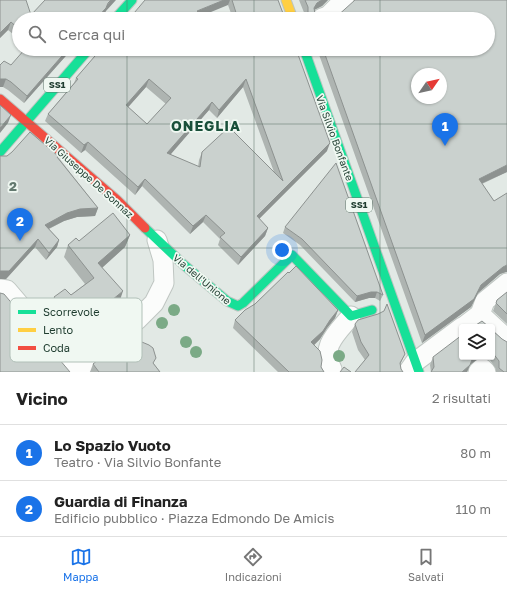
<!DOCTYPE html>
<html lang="it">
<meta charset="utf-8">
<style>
:root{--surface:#fff;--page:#f2f2f2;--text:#222;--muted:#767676;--line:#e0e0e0;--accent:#1a73e8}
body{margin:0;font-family:"Golos Text",sans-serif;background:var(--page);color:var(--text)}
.controls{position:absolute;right:12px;bottom:12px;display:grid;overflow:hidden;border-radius:4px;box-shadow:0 1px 3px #0004}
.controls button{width:36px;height:36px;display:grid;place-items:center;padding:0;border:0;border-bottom:1px solid var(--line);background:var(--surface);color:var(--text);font:20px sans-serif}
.compass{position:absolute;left:411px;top:68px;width:36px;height:36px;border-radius:50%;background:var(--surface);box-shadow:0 1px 3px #0004;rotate:56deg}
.you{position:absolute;left:282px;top:250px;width:14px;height:14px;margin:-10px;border:3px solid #fff;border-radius:50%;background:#1a73e8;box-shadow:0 0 0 6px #1a73e833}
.badge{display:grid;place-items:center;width:26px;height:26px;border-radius:50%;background:var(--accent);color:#fff;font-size:13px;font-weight:700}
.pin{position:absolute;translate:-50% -33px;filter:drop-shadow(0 1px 2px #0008)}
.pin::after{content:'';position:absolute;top:21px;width:14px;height:12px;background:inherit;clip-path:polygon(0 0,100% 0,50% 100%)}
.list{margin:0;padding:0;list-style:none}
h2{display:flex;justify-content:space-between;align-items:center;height:52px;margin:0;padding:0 16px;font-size:17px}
h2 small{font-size:13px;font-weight:400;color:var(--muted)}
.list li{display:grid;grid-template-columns:26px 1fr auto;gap:12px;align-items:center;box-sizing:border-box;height:56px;padding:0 16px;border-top:1px solid var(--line)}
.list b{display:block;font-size:15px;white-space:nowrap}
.list p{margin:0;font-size:13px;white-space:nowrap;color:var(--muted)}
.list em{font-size:13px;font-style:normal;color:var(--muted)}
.icon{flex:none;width:22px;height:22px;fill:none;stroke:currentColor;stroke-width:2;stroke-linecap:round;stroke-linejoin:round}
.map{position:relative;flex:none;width:507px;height:372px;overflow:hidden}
.search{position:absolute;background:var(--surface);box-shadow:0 1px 3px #0004;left:12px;right:12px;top:12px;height:44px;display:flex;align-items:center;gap:10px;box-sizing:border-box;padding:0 14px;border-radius:22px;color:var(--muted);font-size:15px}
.sheet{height:164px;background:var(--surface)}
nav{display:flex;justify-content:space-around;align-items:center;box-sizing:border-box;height:56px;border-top:1px solid var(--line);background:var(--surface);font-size:11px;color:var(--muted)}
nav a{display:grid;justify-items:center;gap:2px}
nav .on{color:var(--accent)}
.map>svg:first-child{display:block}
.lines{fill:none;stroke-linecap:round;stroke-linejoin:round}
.street-casing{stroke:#bfc6c2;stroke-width:21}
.fast-casing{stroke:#bbc5c0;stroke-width:11}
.slow-casing{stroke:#bbc5c0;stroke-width:11}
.jam-casing{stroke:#bbc5c0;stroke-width:11}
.street{stroke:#fbfcfb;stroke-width:19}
.fast{stroke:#16e098;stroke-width:9}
.slow{stroke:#ffcf43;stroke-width:9}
.jam{stroke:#f24e42;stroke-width:9}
.tree{fill:#7baa86}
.wall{fill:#aeb4b1;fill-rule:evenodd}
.shaded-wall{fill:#8d9290}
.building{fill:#cad1ce;stroke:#8d9290;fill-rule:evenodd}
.grid{fill:none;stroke:#63796f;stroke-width:1;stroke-opacity:0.55}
.labels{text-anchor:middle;stroke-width:3.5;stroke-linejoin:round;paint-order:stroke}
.shield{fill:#f0f8f2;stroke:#5e756a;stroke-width:1}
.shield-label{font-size:9px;font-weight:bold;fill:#1f3d30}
.street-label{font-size:10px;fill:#1f3d30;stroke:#f0f8f2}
.district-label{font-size:14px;font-weight:bold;letter-spacing:1px;fill:#19503a;stroke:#f0f8f2}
.key{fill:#f0f8f2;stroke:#b1c0b8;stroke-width:1}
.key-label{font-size:11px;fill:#1f3d30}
.grid-label{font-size:13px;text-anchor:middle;font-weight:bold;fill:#63796f;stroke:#f0f8f2;stroke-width:3.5;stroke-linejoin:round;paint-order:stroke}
</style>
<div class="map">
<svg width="507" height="372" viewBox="0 0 507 372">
<rect width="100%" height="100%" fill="#e2e9e5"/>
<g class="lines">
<g class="street-casing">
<path id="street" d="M322,18l6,-2 16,-16
M0,289l7,1 70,82
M480,314l27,25
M463,327l17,-13 5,-13 22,-18
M76,371l61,-51 17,-17 10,-20 -1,-23 -6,-20
M329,372l3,-3c-13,-22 6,-37 19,-53
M408,372l7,-10 47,-35
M478,372l4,-4 4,4"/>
</g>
<g class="fast-casing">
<path id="fast" d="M115,19l17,-19
M304,49l115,323
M0,152l89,-103
M145,228l39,37 43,36 11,5 5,-3 49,-48 59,61 21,-6"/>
</g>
<g class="slow-casing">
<path id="slow" d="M286,0l7,19"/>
</g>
<g class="jam-casing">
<path id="jam" d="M0,99l117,101 28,28"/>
</g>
<use href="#street" class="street"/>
<use href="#fast" class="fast"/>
<use href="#slow" class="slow"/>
<use href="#jam" class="jam"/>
</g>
<g class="tree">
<circle cx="174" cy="310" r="6"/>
<circle cx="162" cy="323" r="6"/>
<circle cx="186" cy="342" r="6"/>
<circle cx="196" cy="352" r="6"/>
<circle cx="339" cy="356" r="6"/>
</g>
<path class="wall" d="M0,0l31,15 75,-4 -3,4 -84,4v20l-11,-9 -8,8z
M145,0h133l6,16 3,3h-54l-5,-14z
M299,0h29l-6,6 -8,4 -9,9v-4z
M507,0v172l-25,12 12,17 13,-8v79h-1l-6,2 -22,19 -7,14 -49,36 -105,-294h171z
M72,49l-48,54 -16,-13 -5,-3h-3v-22h11z
M101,49h195l31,102 -68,68 9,9 -3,8 -27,29 -20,-20 2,-6 -17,-17 -13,12 -48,-48 -7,9 -50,-45 -4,3 -36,-32 3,-7 26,-31 2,-5zM146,87l20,17 -19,20 -19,-17zM243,87l31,85 -72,-20 -3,8 -1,7 -28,-13 39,-44 8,8z
M0,156l58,1 40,51 -3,8 -18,1 -13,4 -15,8 10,11 -2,7 -11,13 -11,-13 -29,32h-6z
M285,227l98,68 -3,6 -5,-3h-6l-14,4 -55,-57 -17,-12z
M130,235l-5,12 -23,21 17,35 -44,36 -25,-30 4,-12 17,-2 14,-11 -21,-27 4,-12 11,-4z
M289,273l49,37 -3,8 -8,10 -7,11 -6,6 7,22 3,5h-46l-45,-44 2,-8 20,-16z
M507,292v32l-14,-13 4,-11z
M355,324l50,30 -5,11 1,4 -36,-9 -7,-10 -6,-18z
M492,330l10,9 5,33h-11v-3l-6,-9 -6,-3 -5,1 -9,6 -3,8h-36l-1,-7 3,-8h59z
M93,364h61l6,8h-70z"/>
<path class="shaded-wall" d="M111,0h5l-10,11 -6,8h-4z
M224,0h6l-2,5 -34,14 3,-8z
M322,0h6l-6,6 -8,4v-2l3,-5z
M11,22l-3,8 -8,8v-5z
M68,49h4l-48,54 3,-7z
M0,79h6l-3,8h-3z
M149,79l-3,8 -23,26 3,-8z
M246,79l-3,8 -26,31 2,-8z
M212,102l-3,8 -44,51 2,-8z
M11,115l-3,8 -8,10v-5z
M88,142l-3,8 -4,3 3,-8z
M330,143l-3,8 -73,73 3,-8z
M507,165v7l-31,14 3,-7z
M145,179l-3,7 -7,9 3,-8z
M98,208l-3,8 -18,1 -13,4 -22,11 3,-7 22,-12 13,-4z
M206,215l-3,7 -13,12 3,-8z
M268,228l-3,8 -27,29 3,-8z
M130,235l-5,12 -31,28 4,-12z
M38,239l-3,8 -29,32h-6v-8z
M59,240l-2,7 -11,13 3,-7z
M507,265v7h-1l-6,2 -22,19 -7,14 -49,36 3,-8 56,-50 22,-18z
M123,291l-4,12 -44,36 4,-12z
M371,292h6l-2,6h-6l-14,4 2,-6z
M338,310l-3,8 -8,10 -7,11 -11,11 2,-8z
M473,357h12l-6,1 -9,7z
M470,365l-3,7h-5z"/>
<path class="building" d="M0,0h26l5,15 14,-15h66l-3,3 -2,5 -10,11h-77v10l-8,-7 -11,11z
M145,0h79l-27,11 9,8h-77z
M232,0h46l6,16 3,3h-49z
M305,0h17l-5,3 -3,5 1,6 4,5h-14l3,-6v-6z
M355,0h152v165l-28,14 15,22 13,-8v72l-4,2 -22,18 -7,14 -49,36 -102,-286h165v-30h-156l3,-1zM417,74h24v24h-24z
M25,49h43l-41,47 -16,-14 -5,-3h-6v-14l4,-4 7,4z
M101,49h195l34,94 -73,73 11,12 -27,29 -21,-20 5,-4 -19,-18 -13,11 -48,-47 -7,8 -50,-45 -4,3 -36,-31 30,-35 -2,-1zM149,79l22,19 -24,26 -21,-19zM246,79l37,102 -54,-54 -27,25 -2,15 -33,-14 45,-51 7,8z
M0,105l11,10 -11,13z
M30,132l28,24 -1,1 41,51 -18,1 -13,4 -22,12 14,15 -10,13 -11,-14 -29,32h-9v-115h7l5,-4z
M336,163l47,132 -6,-3h-6l-14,4 -55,-57 -17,-12z
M113,213l17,22 -32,28 25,28 -44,36 -25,-30 11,-8 6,6 23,-17 -26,-33 8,-7 3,3z
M296,266l42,44 -8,10 -7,11 -12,11 9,9 2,9 -1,7 3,5h-35l-54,-52 10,-10 10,-6 33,-32 1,1z
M507,292v22l-11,-11 1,-3z
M0,293l4,1 66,78h-70z
M387,304l18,50 -5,9 1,6 2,3h-48l14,-17 -8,-13 -6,-18 3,-4 20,-6 6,-3z
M482,321l7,6h-16z
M492,330l10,9 5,3v30h-3l-5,-4v-7l-7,-9z
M132,332l5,8 12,5 4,3 3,10 -3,5 7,9h-61l-6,-8z
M462,335v22h11l-3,8 -8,7h-31l3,-5 -1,-10z
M344,367l7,5h-11z"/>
<path class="grid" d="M127,0v19M254,0v19M380,0v19M127,49v323M254,49v323M380,49v323M0,124h507M0,248h507"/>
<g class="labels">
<g class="shield">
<rect x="44" y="78" width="26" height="14" rx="3"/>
<rect x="346" y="198" width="26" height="14" rx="3"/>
</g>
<g class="shield-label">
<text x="57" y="88">SS1</text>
<text x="359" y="208">SS1</text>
</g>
<g class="street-label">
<text transform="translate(335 138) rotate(70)" y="4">Via Silvio Bonfante</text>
<text transform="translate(89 177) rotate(42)" y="4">Via Giuseppe De Sonnaz</text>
<text transform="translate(202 279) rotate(40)" y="4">Via dell'Unione</text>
</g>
<g class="district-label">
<text x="206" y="131">ONEGLIA</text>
</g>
</g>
<rect x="10" y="298" width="132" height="64" rx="6" class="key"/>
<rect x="18" y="310" width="18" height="4" fill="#16e098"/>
<rect x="18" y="328" width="18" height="4" fill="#ffcf43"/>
<rect x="18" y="346" width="18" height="4" fill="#f24e42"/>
<g class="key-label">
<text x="43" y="316">Scorrevole</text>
<text x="43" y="334">Lento</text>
<text x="43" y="352">Coda</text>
</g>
<g class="grid-label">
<text x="13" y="191">2</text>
</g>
</svg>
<div class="controls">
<button><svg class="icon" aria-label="layers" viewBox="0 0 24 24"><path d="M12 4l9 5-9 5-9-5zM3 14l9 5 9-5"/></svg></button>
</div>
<svg class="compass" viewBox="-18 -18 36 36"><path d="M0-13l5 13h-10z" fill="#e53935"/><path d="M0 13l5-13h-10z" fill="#767676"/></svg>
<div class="you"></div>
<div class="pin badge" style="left:445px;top:146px">1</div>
<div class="pin badge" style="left:20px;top:241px">2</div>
<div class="search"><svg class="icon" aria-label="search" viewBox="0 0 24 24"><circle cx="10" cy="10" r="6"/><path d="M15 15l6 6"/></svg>Cerca qui</div>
</div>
<section class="sheet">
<h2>Vicino<small>2 risultati</small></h2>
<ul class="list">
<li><span class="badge">1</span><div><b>Lo Spazio Vuoto</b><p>Teatro · Via Silvio Bonfante</p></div><em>80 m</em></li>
<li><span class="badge">2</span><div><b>Guardia di Finanza</b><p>Edificio pubblico · Piazza Edmondo De Amicis</p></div><em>110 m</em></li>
</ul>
</section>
<nav>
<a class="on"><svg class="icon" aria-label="map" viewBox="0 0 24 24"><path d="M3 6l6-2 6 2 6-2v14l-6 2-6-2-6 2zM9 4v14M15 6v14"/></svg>Mappa</a>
<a><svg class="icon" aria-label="directions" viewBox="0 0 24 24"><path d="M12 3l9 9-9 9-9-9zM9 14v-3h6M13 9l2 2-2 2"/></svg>Indicazioni</a>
<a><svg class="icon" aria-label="saved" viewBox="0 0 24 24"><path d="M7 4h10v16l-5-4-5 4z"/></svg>Salvati</a>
</nav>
